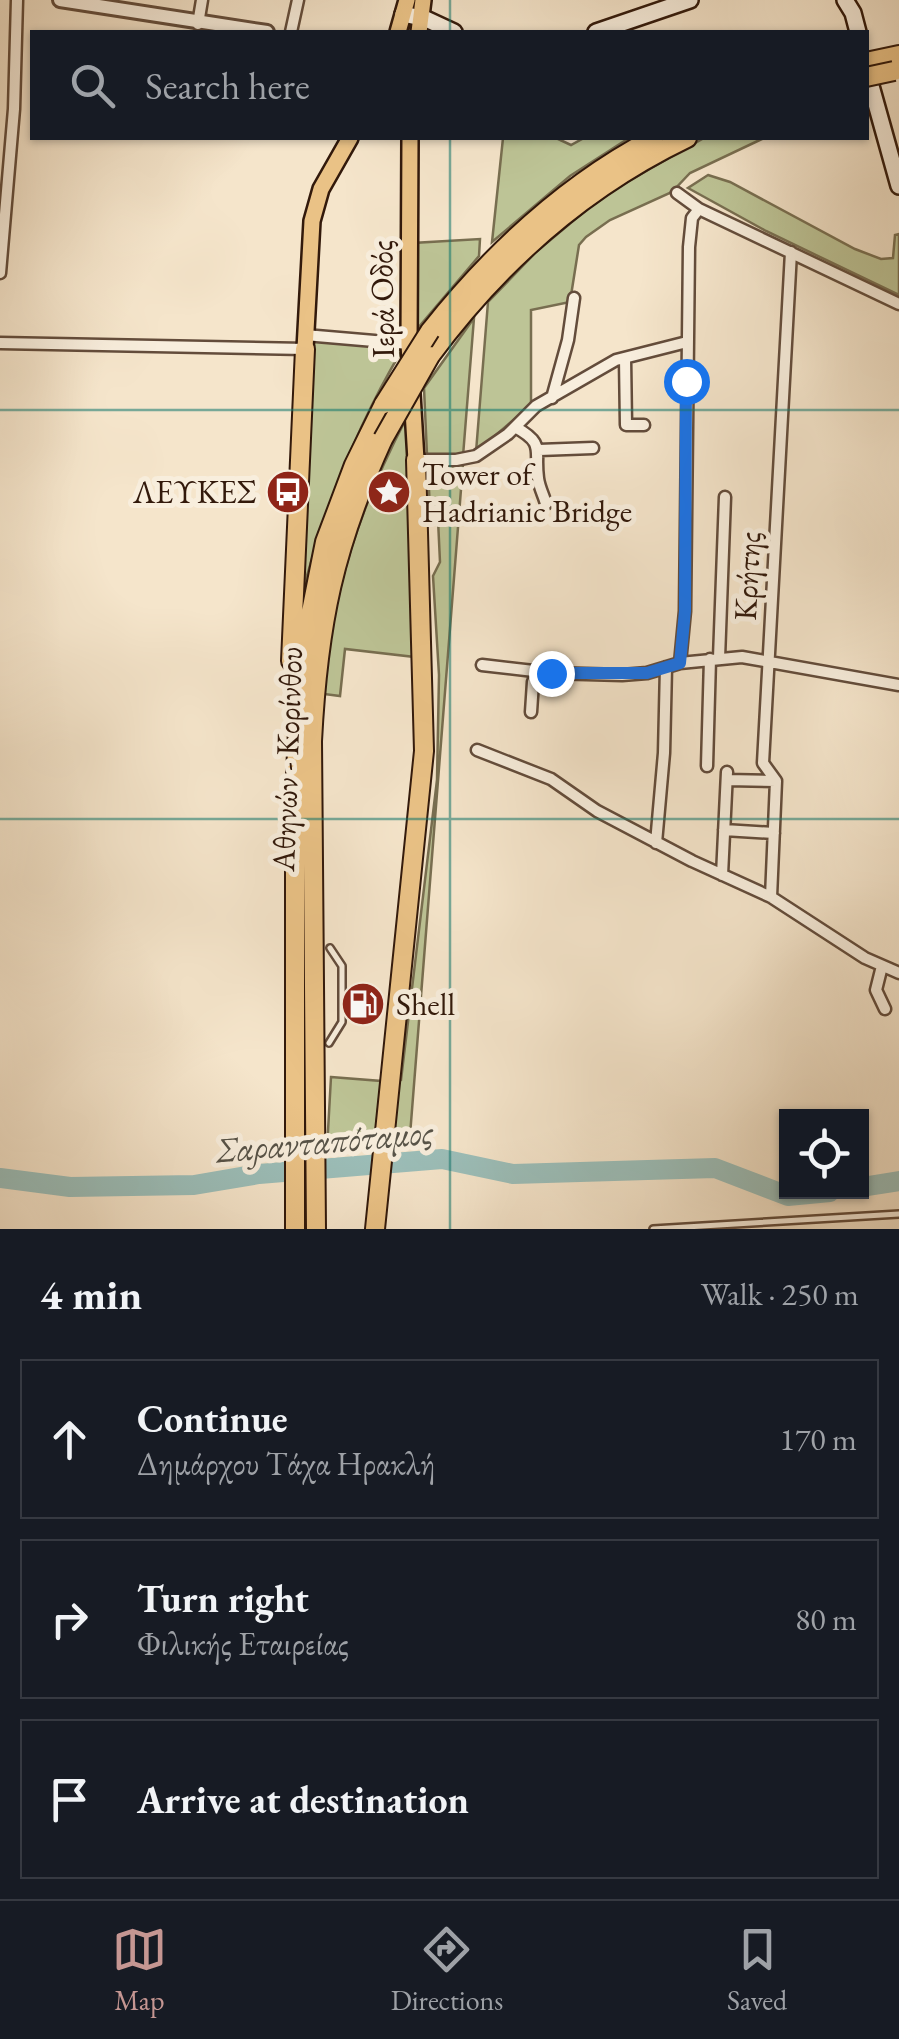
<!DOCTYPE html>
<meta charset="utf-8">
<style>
:root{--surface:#171b24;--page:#20242c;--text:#f1f3f6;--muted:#9ea1a6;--line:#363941;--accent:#c59692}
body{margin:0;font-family:"EB Garamond",serif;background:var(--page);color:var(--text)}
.controls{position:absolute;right:30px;bottom:30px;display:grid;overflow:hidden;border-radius:0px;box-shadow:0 2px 8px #0004}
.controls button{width:90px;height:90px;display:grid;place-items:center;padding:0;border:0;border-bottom:2px solid var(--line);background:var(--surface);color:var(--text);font:50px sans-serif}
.stop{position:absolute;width:30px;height:30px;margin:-22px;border:8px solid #1a73e8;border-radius:50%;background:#fff}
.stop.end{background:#1a73e8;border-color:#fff;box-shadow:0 2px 10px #0008}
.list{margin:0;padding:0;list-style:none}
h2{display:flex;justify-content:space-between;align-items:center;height:130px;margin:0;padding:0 40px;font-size:42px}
h2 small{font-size:32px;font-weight:400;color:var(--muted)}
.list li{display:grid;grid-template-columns:65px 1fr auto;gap:30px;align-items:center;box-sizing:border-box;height:160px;margin:0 20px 20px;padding:0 20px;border:2px solid var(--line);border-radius:0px}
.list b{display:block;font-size:38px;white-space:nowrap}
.list p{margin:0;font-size:32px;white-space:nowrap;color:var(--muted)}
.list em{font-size:32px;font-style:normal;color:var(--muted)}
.icon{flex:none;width:55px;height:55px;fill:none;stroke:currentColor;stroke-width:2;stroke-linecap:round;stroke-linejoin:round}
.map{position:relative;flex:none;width:899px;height:1229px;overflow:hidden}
.search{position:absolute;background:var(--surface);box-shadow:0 2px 8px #0004;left:30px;right:30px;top:30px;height:110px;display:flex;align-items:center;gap:25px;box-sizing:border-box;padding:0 35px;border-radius:0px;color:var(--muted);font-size:38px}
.sheet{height:670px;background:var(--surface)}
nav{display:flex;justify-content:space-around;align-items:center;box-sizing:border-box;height:140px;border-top:2px solid var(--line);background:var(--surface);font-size:28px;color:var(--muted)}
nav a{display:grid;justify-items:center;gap:5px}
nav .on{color:var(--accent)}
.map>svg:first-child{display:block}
.green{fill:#bdc496;stroke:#786e50;stroke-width:2.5}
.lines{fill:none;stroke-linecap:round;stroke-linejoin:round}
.river{stroke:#9cbfba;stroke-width:20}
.service-casing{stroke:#634c3b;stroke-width:10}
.minor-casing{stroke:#634c3b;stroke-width:15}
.tertiary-casing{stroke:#634c3b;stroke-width:18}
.secondary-casing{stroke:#32190b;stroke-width:20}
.primary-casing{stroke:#32190b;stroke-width:20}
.trunk-casing{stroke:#32190b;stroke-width:22}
.service{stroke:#f8eedd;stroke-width:5}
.minor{stroke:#f8eedd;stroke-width:10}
.tertiary{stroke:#f8eedd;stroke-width:12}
.secondary{stroke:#f8eedd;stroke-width:15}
.primary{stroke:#eac286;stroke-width:15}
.trunk{stroke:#eac286;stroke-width:18}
.trunk-bridge-casing{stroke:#32190b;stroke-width:22;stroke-linecap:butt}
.trunk-bridge{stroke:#eac286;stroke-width:18}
.route{stroke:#1a73e8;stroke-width:12}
.grid{fill:none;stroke:#0f766e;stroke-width:2.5;stroke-opacity:0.55}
.labels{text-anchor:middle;stroke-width:10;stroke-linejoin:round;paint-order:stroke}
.street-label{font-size:32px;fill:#32190b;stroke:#f8eedd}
.poi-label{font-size:32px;fill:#32190b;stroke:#f8eedd;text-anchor:start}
.water-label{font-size:35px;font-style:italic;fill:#575348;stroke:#f8eedd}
</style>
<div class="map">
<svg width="899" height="1229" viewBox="0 0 899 1229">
<rect width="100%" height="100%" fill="#f5e5cb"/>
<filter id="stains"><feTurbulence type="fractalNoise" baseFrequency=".002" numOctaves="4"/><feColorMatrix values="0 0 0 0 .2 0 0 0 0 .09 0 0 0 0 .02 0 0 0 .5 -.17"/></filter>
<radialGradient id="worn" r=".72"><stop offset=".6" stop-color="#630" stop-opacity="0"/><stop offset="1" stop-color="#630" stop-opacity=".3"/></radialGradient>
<path class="green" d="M503,138h53l15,7 13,-7h45l-59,38 -78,66z
M704,138h60l-74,35 -18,19 -62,28 -24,17 -7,8 -9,57 -39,8v95l-55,47 12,-150 48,-50 68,-57z
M708,175l22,7 125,67 26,10 12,-1 2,-23 4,-1v61l-133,-64 -78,-43z
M480,239l-1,17 -62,73 -4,-86z
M474,318l-11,138 -36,-1 -3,-67z
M321,339l81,11c-47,79 -78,159 -101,248l9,-254z
M407,417l8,240 -70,-8 -5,47 -16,-2c8,-104 35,-185 83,-277z
M463,464l-54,684h-21l8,-67 5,-1 36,-300 2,-105 -6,-99 7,-14 -2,-42 -8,-9 -2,-43z
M331,1077l50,4 -7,67 -47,1z"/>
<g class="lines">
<path class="river" d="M0,1178l70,9 124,-2 65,-11 183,-15 71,15 202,-6 73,28 42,-4
M862,1187l37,-6"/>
<g class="service-casing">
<path id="service" d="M329,1043l13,-21v-56l-12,-18
M653,1229l246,-15"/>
</g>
<g class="minor-casing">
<path id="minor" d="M198,24l4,-24
M291,32l7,-32
M677,193l22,16 200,95
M0,273l14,-164 3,-109
M305,335l104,9
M0,343l305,6
M625,358l1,67h18
M552,398l16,-58 6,-42
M515,427c31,17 19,23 23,51 1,9 6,18 8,26
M539,450l54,-2
M416,460h40l20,-4 32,-22 28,-28 80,-46 71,-18
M719,658l6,-161
M680,663l5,-52 4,-364 3,-29 7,-9
M482,665l69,8 71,2 25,-2 33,-10 62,-6 157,28
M531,712l2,-30 5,-11
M477,750l74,29 46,32 95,50 79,36 94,61 34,15
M707,766l3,-107
M727,780l49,1
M724,830l50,3
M656,843l8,-90 2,-86
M722,875l5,-103
M771,897l5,-116 -13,-18 28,-511
M882,966l-6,24 9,19"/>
</g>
<g class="tertiary-casing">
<path id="tertiary" d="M60,0l207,32"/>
</g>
<g class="secondary-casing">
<path id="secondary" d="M845,0l8,13 5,19
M403,14l23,5 28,13
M596,32l94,-32
M866,68l33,118"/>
</g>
<g class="primary-casing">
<path id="primary" d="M398,32l9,-32
M419,32l4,-32
M410,138l-1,206 7,116
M305,349l7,-128 9,-32 29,-51"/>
</g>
<g class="trunk-casing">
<path id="trunk" d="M866,62l33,-7
M430,331c62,-78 134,-146 224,-193
M430,356c68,-92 153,-168 257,-218
M291,661l14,-312
M295,1229v-432l6,-135 24,-120 29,-77 30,-61
M316,1229l-4,-488c6,-118 22,-194 71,-302
M375,1229l49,-478 -8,-291"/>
</g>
<use href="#service" class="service"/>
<use href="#minor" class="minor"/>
<use href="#tertiary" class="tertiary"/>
<use href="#secondary" class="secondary"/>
<use href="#primary" class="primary"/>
<use href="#trunk" class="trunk"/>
<g class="trunk-bridge-casing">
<path id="trunk-bridge" d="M866,77l28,-6
M384,404l46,-73
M383,439l47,-83"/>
</g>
<use href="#trunk-bridge" class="trunk-bridge"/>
</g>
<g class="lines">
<path class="route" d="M551,673h96l33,-10 5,-52 1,-230"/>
</g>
<path class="grid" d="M450,0v32M450,138v1091M0,410h899M0,819h899"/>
<defs>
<g id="bus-disc" transform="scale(2.25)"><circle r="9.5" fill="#8f2418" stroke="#f8eedd"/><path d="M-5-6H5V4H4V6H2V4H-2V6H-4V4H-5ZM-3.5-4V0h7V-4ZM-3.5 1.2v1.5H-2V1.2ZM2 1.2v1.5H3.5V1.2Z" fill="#fff"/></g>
<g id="sight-disc" transform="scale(2.25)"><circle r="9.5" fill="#8f2418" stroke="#f8eedd"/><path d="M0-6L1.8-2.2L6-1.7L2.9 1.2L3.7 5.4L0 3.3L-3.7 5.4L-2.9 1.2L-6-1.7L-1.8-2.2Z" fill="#fff"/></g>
<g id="fuel-disc" transform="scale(2.25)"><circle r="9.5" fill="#8f2418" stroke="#f8eedd"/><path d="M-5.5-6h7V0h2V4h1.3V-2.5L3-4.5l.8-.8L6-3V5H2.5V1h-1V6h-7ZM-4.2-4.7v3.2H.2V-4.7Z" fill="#fff"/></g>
</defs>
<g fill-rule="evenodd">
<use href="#bus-disc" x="288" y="492"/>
<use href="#sight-disc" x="389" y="492"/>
<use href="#fuel-disc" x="363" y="1004"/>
</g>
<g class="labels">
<g class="street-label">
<text transform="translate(382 299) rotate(-91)" y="11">Ιερά Οδός</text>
<text transform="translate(747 576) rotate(-87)" y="11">Κρήτης</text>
<text transform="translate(287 759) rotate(-88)" y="11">Αθηνών - Κορίνθου</text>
</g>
<g class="poi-label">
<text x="422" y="485">Tower of<tspan x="422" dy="37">Hadrianic Bridge</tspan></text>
<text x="256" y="503" text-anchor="end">ΛΕΥΚΕΣ</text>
<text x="396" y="1015">Shell</text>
</g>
<g class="water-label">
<text transform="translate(325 1141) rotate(-5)" y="12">Σαρανταπόταμος</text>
</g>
</g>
<rect width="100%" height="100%" filter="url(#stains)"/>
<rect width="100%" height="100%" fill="url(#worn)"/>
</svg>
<div class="controls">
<button><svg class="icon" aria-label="locate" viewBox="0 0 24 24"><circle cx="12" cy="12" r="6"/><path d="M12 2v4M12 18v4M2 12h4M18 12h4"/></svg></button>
</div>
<div class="stop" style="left:686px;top:381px"></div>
<div class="stop end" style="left:551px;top:673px"></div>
<div class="search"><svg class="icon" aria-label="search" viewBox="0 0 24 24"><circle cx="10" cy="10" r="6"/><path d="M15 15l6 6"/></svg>Search here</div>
</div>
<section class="sheet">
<h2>4 min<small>Walk · 250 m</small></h2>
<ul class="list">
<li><svg class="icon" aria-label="ahead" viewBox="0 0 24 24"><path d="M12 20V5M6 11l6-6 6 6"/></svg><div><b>Continue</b><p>Δημάρχου Τάχα Ηρακλή</p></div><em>170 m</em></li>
<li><svg class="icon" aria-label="right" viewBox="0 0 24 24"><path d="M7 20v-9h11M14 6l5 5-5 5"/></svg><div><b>Turn right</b><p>Φιλικής Εταιρείας</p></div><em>80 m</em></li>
<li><svg class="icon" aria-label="arrive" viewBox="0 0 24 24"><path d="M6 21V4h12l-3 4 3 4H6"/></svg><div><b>Arrive at destination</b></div></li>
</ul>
</section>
<nav>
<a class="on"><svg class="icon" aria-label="map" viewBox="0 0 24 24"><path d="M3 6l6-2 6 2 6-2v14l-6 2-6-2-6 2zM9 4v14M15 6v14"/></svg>Map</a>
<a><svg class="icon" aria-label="directions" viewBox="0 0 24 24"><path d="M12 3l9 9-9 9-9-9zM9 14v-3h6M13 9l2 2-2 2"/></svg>Directions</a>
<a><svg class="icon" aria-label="saved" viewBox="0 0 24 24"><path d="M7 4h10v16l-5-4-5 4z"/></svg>Saved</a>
</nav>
